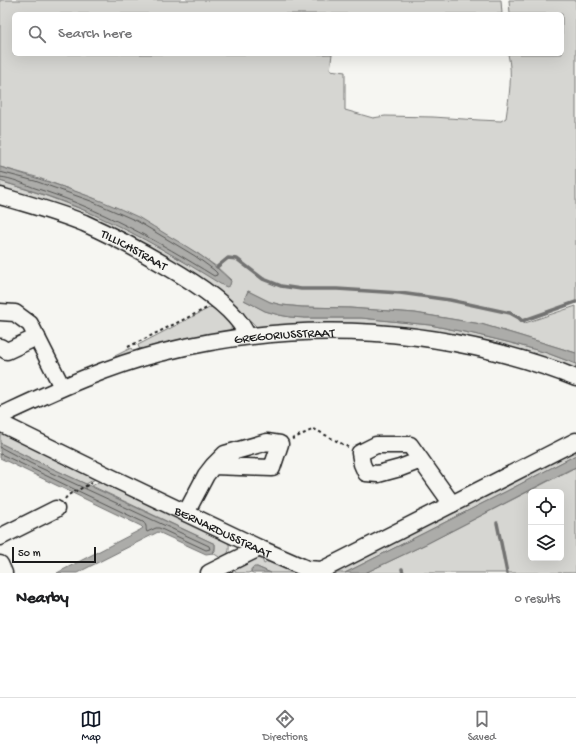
<!DOCTYPE html>
<style>
:root{--surface:#fff;--page:#f6f6f6;--text:#202124;--muted:#757577;--line:#e0e0e0;--accent:#111827}
body{margin:0;font-family:"Gochi Hand",sans-serif;background:var(--page);color:var(--text)}
.controls{position:absolute;right:12px;bottom:12px;display:grid;overflow:hidden;border-radius:6px;box-shadow:0 4px 16px #0002}
.controls button{width:36px;height:36px;display:grid;place-items:center;padding:0;border:0;border-bottom:1px solid var(--line);background:var(--surface);color:var(--text);font:20px sans-serif}
.scale{position:absolute;left:12px;bottom:10px;width:84px;box-sizing:border-box;padding-left:4px;border:2px solid #1c1c1c;border-top:0;font-size:11px;line-height:14px;white-space:nowrap;color:#1c1c1c;-webkit-text-stroke:3px #f6f6f2;paint-order:stroke}
.list{margin:0;padding:0;list-style:none}
h2{display:flex;justify-content:space-between;align-items:center;height:52px;margin:0;padding:0 16px;font-size:17px}
h2 small{font-size:13px;font-weight:400;color:var(--muted)}
.icon{flex:none;width:22px;height:22px;fill:none;stroke:currentColor;stroke-width:2;stroke-linecap:round;stroke-linejoin:round}
.map{position:relative;flex:none;width:576px;height:573px;overflow:hidden}
.search{position:absolute;background:var(--surface);box-shadow:0 4px 16px #0002;left:12px;right:12px;top:12px;height:44px;display:flex;align-items:center;gap:10px;box-sizing:border-box;padding:0 14px;border-radius:6px;color:var(--muted);font-size:15px}
.sheet{height:124px;background:var(--surface)}
nav{display:flex;justify-content:space-around;align-items:center;box-sizing:border-box;height:56px;border-top:1px solid var(--line);background:var(--surface);font-size:11px;color:var(--muted)}
nav a{display:grid;justify-items:center;gap:2px}
nav .on{color:var(--accent)}
.map>svg:first-child{display:block}
.green{fill:#d6d6d2;stroke:#797977;fill-rule:evenodd}
.water{fill:#acaca9;stroke:#727271}
.lines{fill:none;stroke-linecap:round;stroke-linejoin:round}
.shore{stroke:#565654;stroke-width:1}
.stream{stroke:#727271;stroke-width:3.5}
.minor-casing{stroke:#1c1c1c;stroke-width:19}
.path{stroke:#1c1c1c;stroke-width:2;stroke-dasharray:3 3;stroke-linecap:butt}
.minor{stroke:#f6f6f2;stroke-width:16}
.labels{text-anchor:middle;stroke-width:3;stroke-linejoin:round;paint-order:stroke}
.street-label{font-size:13px;fill:#1c1c1c;stroke:#f6f6f2}
</style>
<div class="map">
<svg width="576" height="573" viewBox="0 0 576 573">
<rect width="100%" height="100%" fill="#f6f6f2"/>
<filter id="ink" filterUnits="userSpaceOnUse"><feTurbulence type="fractalNoise" baseFrequency=".025" numOctaves="2"/><feDisplacementMap in="SourceGraphic" scale="8" xChannelSelector="R" yChannelSelector="G"/><feConvolveMatrix kernelMatrix="1 2 1 2 8 2 1 2 1" color-interpolation-filters="sRGB"/></filter>
<g filter="url(#ink)">
<path class="green" d="M0,0h501l1,14h-488v40h318l-2,16 15,2v38l28,8 12,-2 48,1 46,3 22,1 5,-3c3,-22 7,-43 2,-64h54v-40h-52l-1,-14h67v302l-53,19 2,2 51,-17v47l-55,-17 -40,-12 -66,-11 -65,-5 -48,-1 -20,-2 -12,-3 -22,-11 -4,9 21,11 14,4 11,2 15,1h56l69,7 44,9 41,10 32,9 29,11v8l-83,-26 -229,-17 -7,-2 -24,-23 -233,-115v-8l44,14 53,20 46,23 38,22 50,20 -14,-13 -20,-14 -104,-55 -57,-21 -36,-10z
M217,304l16,17 -2,8 -4,5 -86,19 -3,-8z
M131,348l4,6 -18,6 -2,-4z
M0,428l101,48 -15,8 -54,-25 -32,-16z
M576,446v9l-69,36 -162,82h-18z
M576,467v106h-211l63,-30zM531,492h30v66h-30z
M105,478l121,62 3,4c1,7 -1,11 -7,15l-9,-6 2,-2v-7l-123,-58z
M260,554l4,10 10,-6 31,15h-34l-14,-6 -6,2v3l-3,1h-12l-4,-7z"/>
<path class="water" d="M0,167c47,14 94,29 138,50 10,6 21,13 31,19 24,14 42,25 62,45l-1,4 -3,2 -5,-2c-40,-25 -81,-49 -125,-69 -31,-15 -64,-25 -97,-35z
M248,291l22,11 12,3 20,2 48,1 65,5 66,11 40,12 55,17v11l-29,-11 -32,-9 -41,-10 -44,-9 -69,-7h-56l-15,-1 -11,-2 -14,-4 -21,-11z
M0,443l32,16 183,85v4l-2,5 -7,1 -48,-22 -81,41h-20l83,-43 3,-2 -2,-2 -141,-68z
M576,455v12l-7,3 -141,73 -63,30h-20l162,-82z
M253,567h4l14,6h-18l-2,-1z"/>
<g class="lines">
<path class="shore" d="M0,172l35,9 56,20 46,20 58,35 19,14 3,3v2l-3,1c-56,-35 -115,-68 -179,-88 -11,-4 -23,-10 -35,-11
M0,447l30,16 179,83 1,3 -4,1 -47,-22h-3l-9,4c-2,-3 1,-6 -4,-10l-140,-67 -3,-1"/>
<path class="stream" d="M217,267l11,-9 9,1 26,20 18,7 20,3h36l63,4 50,7 60,13 9,5 3,3 54,-19
M497,523l10,50
M402,569l1,4"/>
<g class="minor-casing">
<g id="minor">
<path id="s1" d="M0,196c28,8 57,16 84,27 29,13 57,28 84,44 24,14 56,34 72,56 3,4 5,9 8,13"/>
<path d="M0,312l15,1 15,11 32,63"/>
<path d="M0,347l7,4 30,-14"/>
<path id="s2" d="M0,416c52,-24 104,-49 160,-63 110,-28 225,-29 336,-1 27,7 54,15 80,26"/>
<path id="s3" d="M0,423l106,52 153,73 48,21 15,1 254,-129"/>
<path d="M421,460l-21,8 -22,6 -12,-1 -4,-9 -2,-11 16,-8h34l42,59"/>
<path d="M186,513l20,-38 7,-9 59,2 8,-24 -13,-2 -42,12 -12,12"/>
<path d="M0,537l56,-28"/>
<path d="M0,564l4,9"/>
<path d="M209,573l50,-25"/>
</g>
</g>
<path class="path" d="M128,347l79,-39
M292,439l22,-10 34,18
M65,499l3,-4 24,-12"/>
<use href="#minor" class="minor"/>
</g>
</g>
<g class="labels">
<g class="street-label">
<text dy="5" stroke="none"><textPath href="#s1" startOffset="145">TILLICHSTRAAT</textPath></text>
<text dy="5" stroke="none"><textPath href="#s2" startOffset="298">GREGORIUSSTRAAT</textPath></text>
<text dy="5" stroke="none"><textPath href="#s3" startOffset="248">BERNARDUSSTRAAT</textPath></text>
</g>
</g>
</svg>
<div class="controls">
<button><svg class="icon" aria-label="locate" viewBox="0 0 24 24"><circle cx="12" cy="12" r="6"/><path d="M12 2v4M12 18v4M2 12h4M18 12h4"/></svg></button>
<button><svg class="icon" aria-label="layers" viewBox="0 0 24 24"><path d="M12 4l9 5-9 5-9-5zM3 14l9 5 9-5"/></svg></button>
</div>
<div class="scale">50 m</div>
<div class="search"><svg class="icon" aria-label="search" viewBox="0 0 24 24"><circle cx="10" cy="10" r="6"/><path d="M15 15l6 6"/></svg>Search here</div>
</div>
<section class="sheet">
<h2>Nearby<small>0 results</small></h2>
<ul class="list">
</ul>
</section>
<nav>
<a class="on"><svg class="icon" aria-label="map" viewBox="0 0 24 24"><path d="M3 6l6-2 6 2 6-2v14l-6 2-6-2-6 2zM9 4v14M15 6v14"/></svg>Map</a>
<a><svg class="icon" aria-label="directions" viewBox="0 0 24 24"><path d="M12 3l9 9-9 9-9-9zM9 14v-3h6M13 9l2 2-2 2"/></svg>Directions</a>
<a><svg class="icon" aria-label="saved" viewBox="0 0 24 24"><path d="M7 4h10v16l-5-4-5 4z"/></svg>Saved</a>
</nav>
